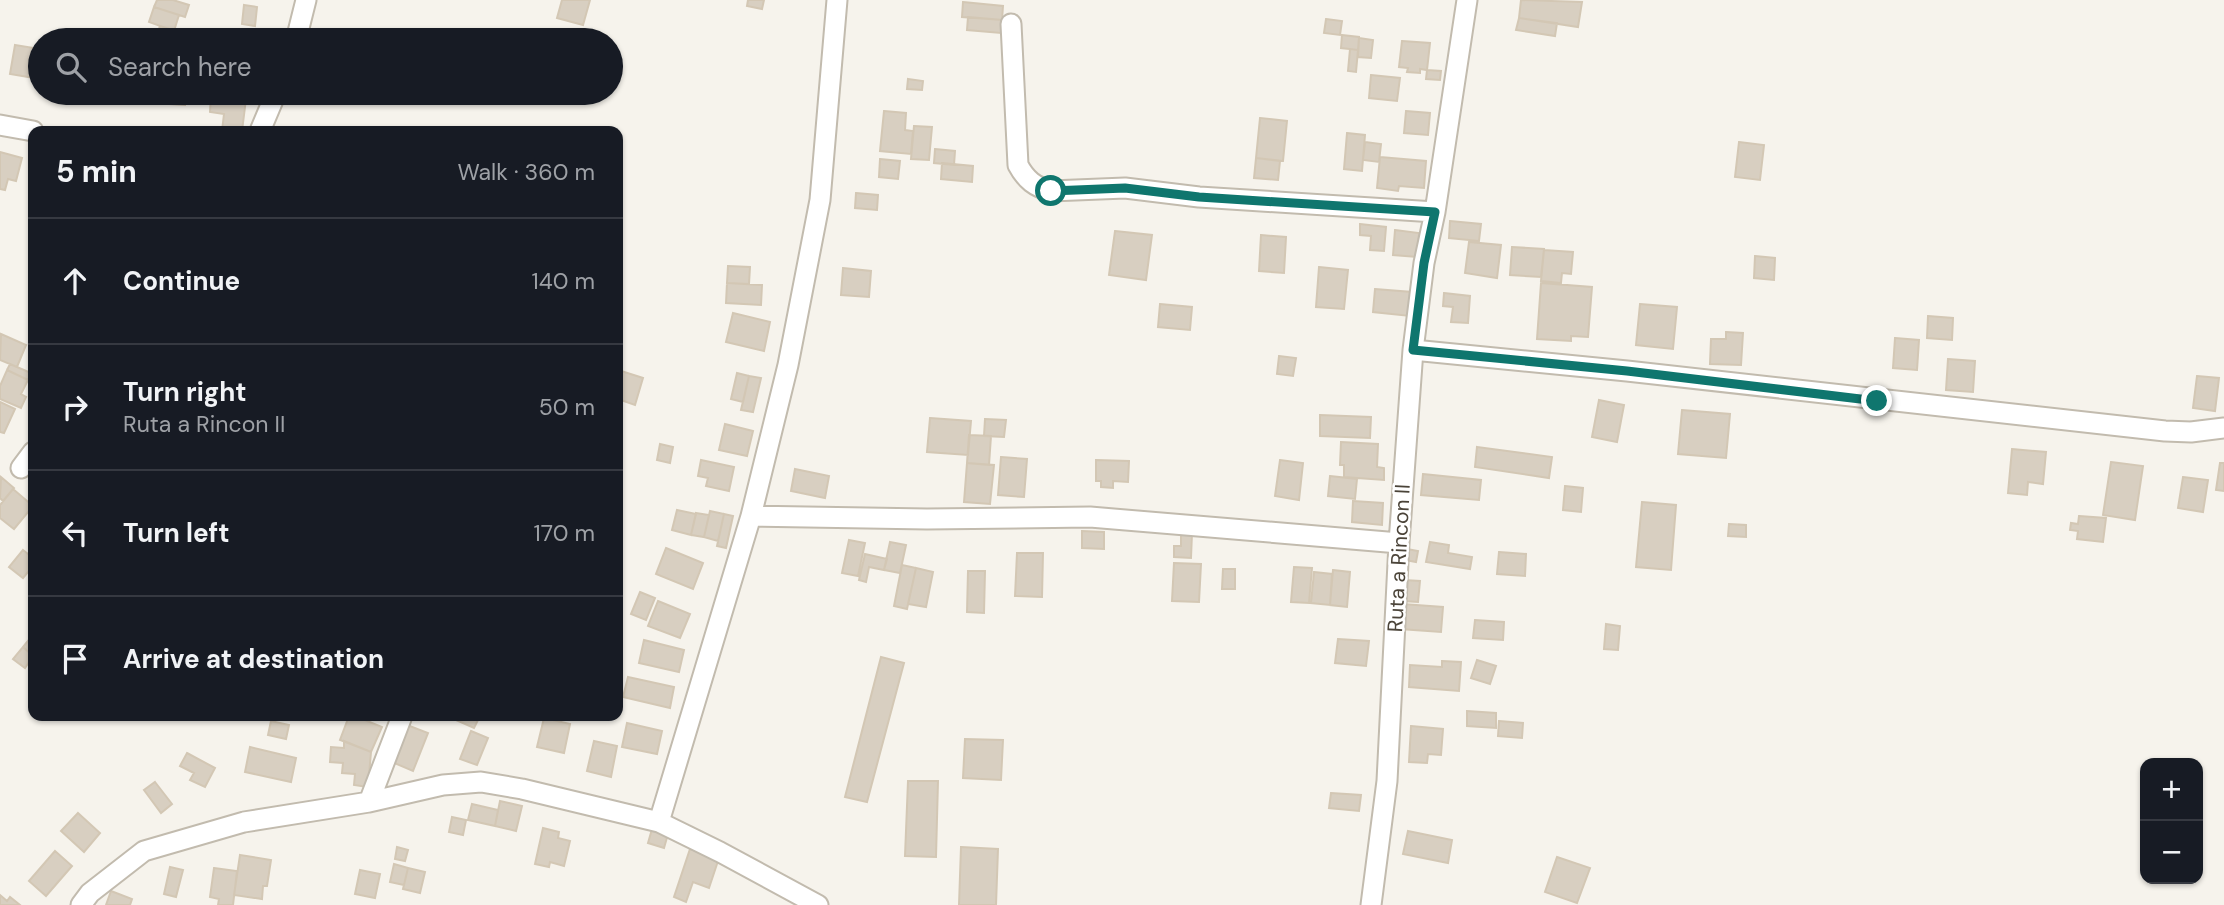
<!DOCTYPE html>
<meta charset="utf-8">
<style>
:root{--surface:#171b24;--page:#242831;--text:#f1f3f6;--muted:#9ea1a6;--line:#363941}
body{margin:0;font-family:"DM Sans",sans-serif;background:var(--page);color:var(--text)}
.controls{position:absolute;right:21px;bottom:21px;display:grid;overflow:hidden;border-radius:14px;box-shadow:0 2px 5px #0004}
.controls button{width:63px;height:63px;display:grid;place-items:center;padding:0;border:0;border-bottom:2px solid var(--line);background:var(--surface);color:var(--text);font:35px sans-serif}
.stop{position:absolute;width:21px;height:21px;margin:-16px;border:5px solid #0f766e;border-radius:50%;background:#fff}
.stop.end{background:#0f766e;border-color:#fff;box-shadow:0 2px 7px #0008}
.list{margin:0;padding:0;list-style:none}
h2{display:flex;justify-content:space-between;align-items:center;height:91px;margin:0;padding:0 28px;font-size:30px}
h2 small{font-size:23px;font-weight:400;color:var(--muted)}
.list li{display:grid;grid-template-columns:46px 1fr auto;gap:21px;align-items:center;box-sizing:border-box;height:126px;padding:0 28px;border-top:2px solid var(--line)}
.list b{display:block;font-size:26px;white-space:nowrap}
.list p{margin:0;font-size:23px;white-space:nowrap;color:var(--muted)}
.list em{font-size:23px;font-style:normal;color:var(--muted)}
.icon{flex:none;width:38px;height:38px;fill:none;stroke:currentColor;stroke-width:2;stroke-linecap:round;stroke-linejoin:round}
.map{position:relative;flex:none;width:2224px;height:905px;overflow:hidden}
.search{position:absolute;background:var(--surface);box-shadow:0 2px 5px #0004;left:28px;top:28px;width:595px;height:77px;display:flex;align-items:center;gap:18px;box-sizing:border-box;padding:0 24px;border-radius:38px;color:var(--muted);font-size:26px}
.panel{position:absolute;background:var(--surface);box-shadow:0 2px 5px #0004;left:28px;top:126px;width:595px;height:595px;border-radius:14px}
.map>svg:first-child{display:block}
.building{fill:#d8cfc1;stroke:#d3c7b4;stroke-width:2}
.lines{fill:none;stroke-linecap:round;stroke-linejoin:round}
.minor-casing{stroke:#c2bbae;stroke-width:23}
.minor{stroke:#fff;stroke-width:19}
.route{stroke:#0f766e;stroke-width:9}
.labels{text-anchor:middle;stroke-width:5;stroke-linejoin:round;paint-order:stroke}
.street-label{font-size:21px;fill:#4b4439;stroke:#fff}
</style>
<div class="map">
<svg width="2224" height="905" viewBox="0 0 2224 905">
<rect width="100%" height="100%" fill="#f6f3ec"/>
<path class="building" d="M157,0h16l16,5 -4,12 -31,-10z
M562,0h28l-7,25 -26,-7z
M748,0h16l-2,9 -15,-3z
M1521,0l61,2 -4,25 -59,-9z
M963,2l40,4 -1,14 -40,-3z
M244,5l13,2 -2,19 -13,-2z
M154,7l25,8 -5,16 -25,-9z
M968,17l34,3 -1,13 -34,-3z
M1519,18l38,5 -2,13 -39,-6z
M1326,19l16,2 -2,14 -16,-2z
M160,26l25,8 -2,6h-28z
M411,33l19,7h-22z
M1342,35l17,2 -1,13 -17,-2z
M1359,38l14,2 -2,18 -13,-1z
M1402,41l28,2 -3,27 -7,-1v4l-13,-1 1,-4 -9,-1z
M15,45l25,4v30l-30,-5z
M1350,49l8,1 -2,22 -8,-1z
M1427,70l14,1 -1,9 -14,-1z
M1371,75l29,3 -3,23 -28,-3z
M908,79l15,2 -1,9 -15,-1z
M171,93h15l-1,12 -15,-1z
M211,95l35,4 -4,32h-20l2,-17 -14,-2z
M884,111l22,2 -1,17 8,1 -2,23 -31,-3z
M1406,111l24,2 -2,22 -24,-2z
M1260,118l27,3 -4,40 -27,-3z
M914,126l18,1 -3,33 -18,-1z
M1347,133l18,2 -3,36 -18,-2z
M1365,142l16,2 -2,18 -16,-2z
M1739,142l25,3 -4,35 -25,-3z
M935,149l20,2 -1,14 -20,-2z
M0,152l22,6 -6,23 -8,-2 -3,11 -5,-1z
M1380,157l46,4 -2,27 -25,-2 -1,5 -21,-3z
M1256,158l24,3 -2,19 -24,-2z
M880,159l20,2 -2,18 -19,-2z
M942,163l31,3 -1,16 -31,-3z
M856,193l22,2 -1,15 -22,-2z
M1450,221l31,3 -2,17 -30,-3z
M1360,224l26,3 -2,24 -14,-1 1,-14 -11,-1z
M1395,230l24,3 -2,24 -24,-2z
M1115,231l37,4 -6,45 -37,-5z
M1261,235l25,2 -2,36 -25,-2z
M1469,242l32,3 -4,33 -32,-5z
M1512,247l32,2 -3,28 -31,-2z
M1544,250l29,2 -2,22 -9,-1 -1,10 -20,-2z
M1755,256l20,2 -1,22 -20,-2z
M728,266l22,1 -1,17 -22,-1z
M1319,267l29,3 -4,39 -28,-2z
M843,268l28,3 -2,26 -28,-2z
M727,283l35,2 -1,20 -35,-2z
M1541,283l51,4 -4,50 -17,-1v5l-34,-2z
M1375,289l37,3 -2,24 -37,-4z
M1444,293l26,3 -2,27 -17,-1 2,-15 -10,-1z
M1160,304l32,3 -2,23 -32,-3z
M1640,304l37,3 -4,42 -37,-4z
M733,313l37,9 -6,29 -38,-9z
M1928,316l25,2 -1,22 -25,-2z
M1726,332l17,1 -2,32 -31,-1 1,-25h15z
M1,334l25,11 -9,22 -17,-7z
M1895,338l24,2 -2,30 -24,-2z
M1279,356l17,2 -3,18 -16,-2z
M1948,359l27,2 -2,31 -27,-2z
M10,364l21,9 -3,7 -21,-10z
M7,370l21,10 -7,14 5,3 -5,11 -21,-9v-13z
M618,370l25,8 -8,27 -17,-6z
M737,373l12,3 -6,26 -12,-3z
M749,376l12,2 -8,34 -12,-2z
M2197,376l22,2 -4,33 -22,-3z
M1599,400l25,5 -7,37 -25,-5z
M0,402l15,7 -11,24 -4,-1z
M1682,410l48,4 -4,44 -48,-4z
M1320,415l51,2 -1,21 -50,-2z
M930,418l41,3 -3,34 -41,-3z
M985,419l21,1 -2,17 -20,-1z
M725,424l28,7 -6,25 -28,-6z
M969,435l22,1 -2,29 -22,-2z
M1341,442l37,2 -1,23 7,1v12l-40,-3v-12h-4z
M660,444l13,3 -3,16 -13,-3z
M1477,447l75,10 -3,21 -74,-11z
M2012,449l34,3 -3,32 -15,-2 -1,13 -19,-2z
M1001,457l26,2 -3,38 -26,-2z
M701,460l33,7 -5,24 -23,-5 2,-8 -10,-2z
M1096,460l33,1 -1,21 -15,-1v7l-12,-1v-6h-5z
M1280,460l23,3 -4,37 -24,-4z
M2111,462l32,4 -8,54 -32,-5z
M967,463l27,2 -4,39 -26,-2z
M2220,463h4v28l-8,-1z
M795,469l34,7 -4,22 -34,-7z
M1423,474l58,6 -2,20 -58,-5z
M1330,476l27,3 -2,20 -27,-3z
M1,477l13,11 -11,13 -3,-3z
M2183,477l25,3 -5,32 -25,-4z
M1565,486l18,2 -2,24 -18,-2z
M13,489l20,17 -19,23 -14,-11v-13z
M1353,501l30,2 -1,22 -30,-3z
M1642,502l34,3 -5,65 -35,-3z
M677,510l19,4 -5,21 -19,-5z
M710,511l14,3 -6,27 -14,-4z
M696,513l13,2 -5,22 -13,-2z
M724,514l9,2 -7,32 -9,-2z
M2079,516l27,2 -3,24 -26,-3 1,-8 -8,-1 1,-7 7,1z
M1729,524l17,1v12l-18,-1z
M1082,531l22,1v17l-22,-1z
M1181,533h11l-1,25 -17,-1v-11h7z
M849,540l16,3 -7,33 -16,-3z
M890,542l16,3 -6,28 -16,-3z
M1430,542l19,3 -1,8 24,4 -2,12 -44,-7z
M666,548l37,15 -10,26 -37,-15z
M1407,549l11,2 -2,11 -11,-2z
M23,550l10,8v8l-10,12 -14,-11z
M1499,552l27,2 -1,22 -28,-2z
M1017,553h26l-1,44 -27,-1z
M865,554l22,5 -3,11 -15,-3 -3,15 -7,-2z
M1174,563l27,1 -2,38 -27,-1z
M902,565l14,3 -9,41 -13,-3z
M1294,567l18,1 -3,35 -18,-1z
M916,568l17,4 -7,35 -18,-3z
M1223,569h12v20h-13z
M1333,570l17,2 -3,35 -17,-2z
M968,571h17l-1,42 -17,-1z
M1314,572l18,2 -2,31 -19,-2z
M1404,580l16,1 -2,21 -15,-1z
M640,592l15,6 -9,22 -15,-6z
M658,601l32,13 -10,24 -32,-12z
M1402,604l41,3 -2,25 -41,-3z
M1475,620l29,2 -1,18 -30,-2z
M1606,624l14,2 -2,24 -14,-1z
M32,636l1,1v19l-10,-9z
M1338,639l31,2 -3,25 -31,-3z
M644,640l40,10 -5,22 -40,-9z
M23,647l10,9 -8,12 -12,-9z
M881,657l23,6 -37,139 -22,-5z
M1477,660l19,6 -6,18 -19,-6z
M1442,661l19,1 -2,29 -50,-4 1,-22 32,2z
M628,677l46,10 -4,21 -47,-11z
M1467,711l29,2v15l-29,-2z
M349,716h6l27,11 -11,25 -31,-12z
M447,716h33l-6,12z
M544,718l26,6 -6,29 -27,-6z
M271,721l18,4 -3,14 -18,-4z
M1499,721l24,2 -1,15 -24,-2z
M627,723l35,8 -5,23 -35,-7z
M407,725l21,8 -15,38 -21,-9z
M1411,726l32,3 -2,26 -13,-1 -1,9 -18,-1z
M471,731l17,7 -11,27 -17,-6z
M965,739l38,1 -2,40 -38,-2z
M344,741l27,11 -3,35 -14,-2 1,-11 -13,-1 1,-10 -13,-1 1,-15 13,1z
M594,741l23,5 -6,31 -24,-6z
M250,747l46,11 -5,24 -46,-10z
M187,753l28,15 -10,19 -15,-7 4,-7 -14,-7z
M908,781h30l-2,76 -31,-1z
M155,782l17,22 -11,9 -17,-23z
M1331,793l30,2 -2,16 -30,-3z
M500,801l22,5 -6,25 -21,-5z
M472,804l26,6 -3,16 -27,-6z
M78,813l22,20 -16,19 -23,-21z
M452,817l14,3 -3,15 -14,-3z
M543,828l16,4 -1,6 12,3 -6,25 -14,-4 -1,5 -14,-3z
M652,829l16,5 -4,14 -16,-5z
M1408,831l44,9 -4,23 -45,-9z
M397,847l11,3 -3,11 -10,-2z
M961,847l37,2 -2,56h-37z
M690,849l29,9 -10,30 -16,-6 -7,20 -12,-5z
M55,851l17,15 -26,30 -17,-15z
M240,855l31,5 -4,26h-4l-1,13 -28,-4z
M1557,857l33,11 -13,35 -32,-11z
M394,864l14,4 -4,17 -14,-3z
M170,867l13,3 -7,27 -12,-3z
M214,868l23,3 -4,34h-15l1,-6 -9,-2z
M408,868l17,4 -5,21 -17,-4z
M360,870l20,4 -5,24 -20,-4z
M111,891l21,8 -2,6h-24z
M0,895l7,6 3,-4 10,8h-20z"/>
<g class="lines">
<g class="minor-casing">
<path id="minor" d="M1011,24l7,141c8,15 17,22 33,26l74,-3 74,9 236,15
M296,40l10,-40
M0,125l33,6
M260,131l16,-38
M1413,350l214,21 538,60 26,1 33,-4
M21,468l12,-16
M751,516l176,3 163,-2 309,26
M402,716l-33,86 74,-17 38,-3 41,7 137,33
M81,905l9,-12 54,-42 100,-29 125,-20
M818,905l-98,-53 -61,-30 92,-306 37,-151 32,-165 17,-200
M1371,905l16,-124 12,-238 14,-193 11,-87 11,-51 32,-212"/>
</g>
<use href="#minor" class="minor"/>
</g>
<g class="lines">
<path class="route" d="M1051,191l74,-3 74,9 236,15 -11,51 -11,87 214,21 250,30"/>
</g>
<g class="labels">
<g class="street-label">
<text transform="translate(1399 558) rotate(-87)" y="7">Ruta a Rincon II</text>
</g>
</g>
</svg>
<div class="controls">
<button>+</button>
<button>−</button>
</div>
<div class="stop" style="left:1051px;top:191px"></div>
<div class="stop end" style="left:1877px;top:401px"></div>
<div class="search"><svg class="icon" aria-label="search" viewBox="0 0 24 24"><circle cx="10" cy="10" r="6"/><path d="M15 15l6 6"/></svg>Search here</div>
<section class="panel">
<h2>5 min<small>Walk · 360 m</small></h2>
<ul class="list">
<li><svg class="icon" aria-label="ahead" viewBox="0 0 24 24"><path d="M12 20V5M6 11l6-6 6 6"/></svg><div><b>Continue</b></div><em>140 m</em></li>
<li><svg class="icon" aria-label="right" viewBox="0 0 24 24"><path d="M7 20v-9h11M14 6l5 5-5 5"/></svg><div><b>Turn right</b><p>Ruta a Rincon II</p></div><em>50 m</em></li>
<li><svg class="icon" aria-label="left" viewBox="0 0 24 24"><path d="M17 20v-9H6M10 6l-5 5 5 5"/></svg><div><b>Turn left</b></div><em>170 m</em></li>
<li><svg class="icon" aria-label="arrive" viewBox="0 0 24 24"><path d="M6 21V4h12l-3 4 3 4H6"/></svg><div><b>Arrive at destination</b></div></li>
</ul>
</section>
</div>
